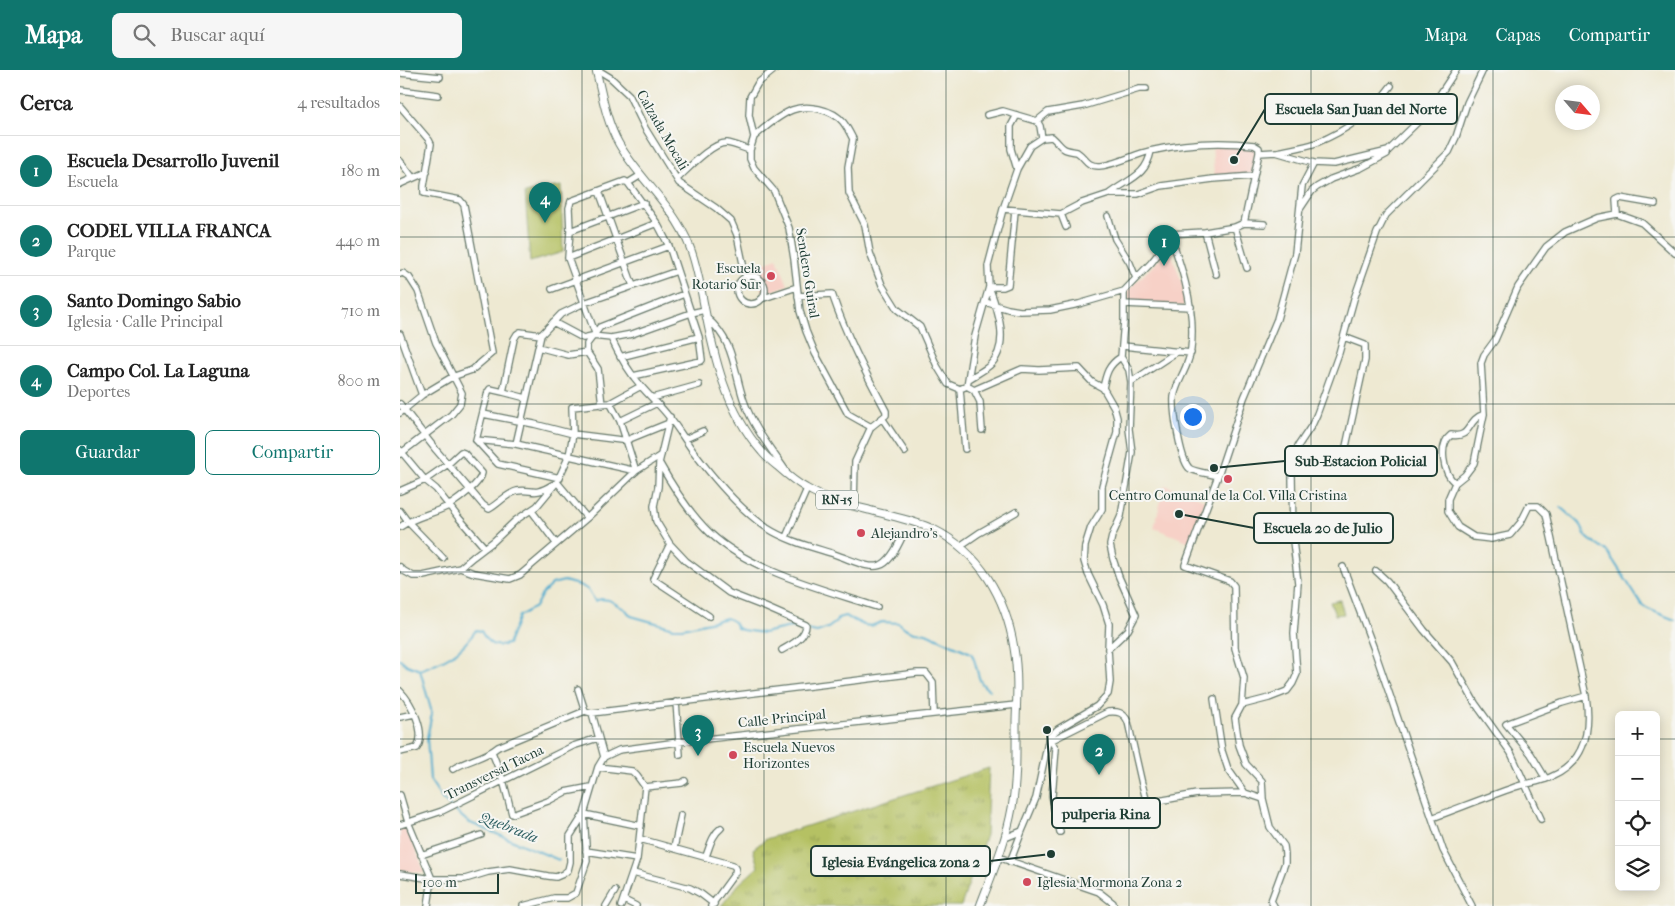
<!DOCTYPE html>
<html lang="es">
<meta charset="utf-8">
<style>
:root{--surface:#fff;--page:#f6f6f6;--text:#222;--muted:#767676;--line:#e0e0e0;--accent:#0f766e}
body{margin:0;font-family:"IM FELL French Canon",serif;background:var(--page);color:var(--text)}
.controls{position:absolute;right:15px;bottom:15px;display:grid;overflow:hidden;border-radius:8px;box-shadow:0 2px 12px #0003}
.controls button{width:45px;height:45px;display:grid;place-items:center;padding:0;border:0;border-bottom:1px solid var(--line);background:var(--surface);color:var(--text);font:25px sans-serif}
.compass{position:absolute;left:1155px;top:15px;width:45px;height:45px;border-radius:50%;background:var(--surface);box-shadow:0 2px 12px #0003;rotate:118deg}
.scale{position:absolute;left:15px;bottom:12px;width:84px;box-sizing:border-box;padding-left:5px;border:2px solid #1f3d34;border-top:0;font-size:14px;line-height:18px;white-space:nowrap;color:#1f3d34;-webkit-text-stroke:4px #f6f6f2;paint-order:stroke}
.you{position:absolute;left:792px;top:346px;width:18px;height:18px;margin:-12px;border:4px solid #fff;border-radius:50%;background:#1a73e8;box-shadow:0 0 0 8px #1a73e833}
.badge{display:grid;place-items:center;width:32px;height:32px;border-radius:50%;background:var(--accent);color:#fff;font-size:16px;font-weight:700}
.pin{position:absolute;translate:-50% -41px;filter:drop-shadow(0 1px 2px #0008)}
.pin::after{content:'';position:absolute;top:26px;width:18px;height:15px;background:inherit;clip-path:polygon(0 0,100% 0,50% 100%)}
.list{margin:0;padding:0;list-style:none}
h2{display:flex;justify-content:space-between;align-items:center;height:65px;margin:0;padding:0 20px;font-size:21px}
h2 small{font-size:16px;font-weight:400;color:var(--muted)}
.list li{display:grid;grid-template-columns:32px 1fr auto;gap:15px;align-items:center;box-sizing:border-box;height:70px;padding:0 20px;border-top:1px solid var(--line)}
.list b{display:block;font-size:19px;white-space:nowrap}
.list p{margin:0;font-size:16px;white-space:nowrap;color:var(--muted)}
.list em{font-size:16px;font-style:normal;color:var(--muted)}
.actions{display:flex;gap:10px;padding:15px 20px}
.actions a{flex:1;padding:11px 0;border:1px solid var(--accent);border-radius:8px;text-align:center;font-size:18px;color:var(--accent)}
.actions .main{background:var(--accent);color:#fff}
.icon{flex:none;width:28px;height:28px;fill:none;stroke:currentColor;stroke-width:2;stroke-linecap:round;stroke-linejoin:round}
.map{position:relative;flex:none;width:1275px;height:836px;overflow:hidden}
header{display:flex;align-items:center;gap:30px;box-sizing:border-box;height:70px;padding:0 25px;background:var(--accent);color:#fff}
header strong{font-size:24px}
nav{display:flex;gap:28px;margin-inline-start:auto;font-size:18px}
.search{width:350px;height:45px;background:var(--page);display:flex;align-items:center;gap:12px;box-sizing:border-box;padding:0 18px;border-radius:8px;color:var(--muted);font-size:19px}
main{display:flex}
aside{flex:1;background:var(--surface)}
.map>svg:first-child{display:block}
.built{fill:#f7d1c7}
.grass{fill:url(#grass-tufts);stroke:#6a7f4c}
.pitch{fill:#b5c163;stroke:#6a7f4c}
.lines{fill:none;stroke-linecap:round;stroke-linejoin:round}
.stream{stroke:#51adcf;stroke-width:2}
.minor-casing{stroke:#67796b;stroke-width:8}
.major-casing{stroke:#67796b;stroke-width:9}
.minor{stroke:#fff;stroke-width:5.5}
.major{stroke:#fff;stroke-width:7}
.grid{fill:none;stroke:#1f3d34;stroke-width:1;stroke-opacity:0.55}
.poi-dot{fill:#d1495b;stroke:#f6f6f2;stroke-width:2}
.labels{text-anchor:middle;stroke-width:4;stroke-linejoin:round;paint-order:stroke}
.shield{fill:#f6f6f2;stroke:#60746d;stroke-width:1}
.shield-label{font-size:12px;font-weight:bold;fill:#1f3d34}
.street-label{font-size:14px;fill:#1f3d34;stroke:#f6f6f2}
.poi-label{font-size:14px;fill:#1f3d34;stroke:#f6f6f2;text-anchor:start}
.water-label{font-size:15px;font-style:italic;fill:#2e5f62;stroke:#f6f6f2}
.leader{fill:none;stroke:#1f3d34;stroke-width:2}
.callout-dot{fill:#1f3d34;stroke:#f6f6f2;stroke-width:2}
.callout{fill:#f6f6f2;stroke:#1f3d34;stroke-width:2}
.callout-label{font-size:15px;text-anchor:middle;font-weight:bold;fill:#1f3d34}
</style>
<header>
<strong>Mapa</strong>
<div class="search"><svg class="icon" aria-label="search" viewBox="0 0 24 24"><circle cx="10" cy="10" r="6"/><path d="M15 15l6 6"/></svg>Buscar aquí</div>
<nav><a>Mapa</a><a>Capas</a><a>Compartir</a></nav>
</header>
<main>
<aside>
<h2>Cerca<small>4 resultados</small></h2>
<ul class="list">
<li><span class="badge">1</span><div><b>Escuela Desarrollo Juvenil</b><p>Escuela</p></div><em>180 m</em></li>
<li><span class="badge">2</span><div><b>CODEL VILLA FRANCA</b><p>Parque</p></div><em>440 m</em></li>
<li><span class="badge">3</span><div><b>Santo Domingo Sabio</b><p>Iglesia · Calle Principal</p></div><em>710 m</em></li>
<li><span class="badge">4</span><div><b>Campo Col. La Laguna</b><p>Deportes</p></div><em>800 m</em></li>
</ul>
<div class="actions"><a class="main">Guardar</a><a>Compartir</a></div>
</aside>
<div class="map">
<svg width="1275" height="836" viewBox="0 0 1275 836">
<defs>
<pattern id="grass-tufts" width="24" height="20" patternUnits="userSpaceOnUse" patternTransform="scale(1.25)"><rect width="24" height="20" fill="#b5c163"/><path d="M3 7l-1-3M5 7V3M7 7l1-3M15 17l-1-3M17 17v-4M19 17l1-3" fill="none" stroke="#939e52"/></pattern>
</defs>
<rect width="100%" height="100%" fill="#f6f6f2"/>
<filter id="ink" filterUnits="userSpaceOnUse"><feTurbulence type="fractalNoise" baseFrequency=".02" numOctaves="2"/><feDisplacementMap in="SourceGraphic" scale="10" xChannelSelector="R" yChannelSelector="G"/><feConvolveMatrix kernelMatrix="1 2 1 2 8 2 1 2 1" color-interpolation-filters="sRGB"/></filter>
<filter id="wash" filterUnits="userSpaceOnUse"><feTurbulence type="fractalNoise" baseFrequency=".0096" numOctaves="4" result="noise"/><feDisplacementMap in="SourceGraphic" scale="20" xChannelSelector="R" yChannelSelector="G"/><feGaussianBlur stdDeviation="1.12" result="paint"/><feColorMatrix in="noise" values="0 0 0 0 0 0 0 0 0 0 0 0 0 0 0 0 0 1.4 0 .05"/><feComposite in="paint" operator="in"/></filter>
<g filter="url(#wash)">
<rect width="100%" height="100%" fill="#eee9d2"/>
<path class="built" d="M812,74l44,2 -4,28 -38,1z
M770,179l12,34 2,23 -55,-3 -2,-12z
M377,188l11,27 -24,9 -10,-27z
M765,415l40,15 -15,42 -36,-14z
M4,756h2l19,47 -25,-3v-42z"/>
<path class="grass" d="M589,698l-3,67 -25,71h-240l18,-22 19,-17 -5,-18 13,-10z"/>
<path class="pitch" d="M161,116l2,66 -33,10 -5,-69z
M940,530l4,14 -9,1 -5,-13z"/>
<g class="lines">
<path class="stream" d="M1160,437l21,18 4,10 5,5 17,11 35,54 6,4 27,11
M0,589l7,6 13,5c25,-10 40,-16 56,-40l5,1c7,13 12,17 27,13l11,-28 16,-9 7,-13 10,-10 12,-3 18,5 6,4 7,11 6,-2 8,1 17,10 5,6 43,12h9l44,-10 7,4 3,6 5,2 21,3 28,-6 26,5 11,-4 8,-6 2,-4 7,-2 19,9 7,1 11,-4 17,1 6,5 10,4 11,1 45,20c8,12 4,31 19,37
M20,600l12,43 -5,25 3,42 13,20 25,22 91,38"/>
</g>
</g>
<g filter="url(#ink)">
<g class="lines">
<g class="minor-casing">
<path id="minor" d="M198,0l13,8 18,17 16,33 34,55 37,25 15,13 6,14 9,43
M374,0l-16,13 -8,14 -1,18 5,22 -4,13v9l4,9 20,23 15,37 5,31 6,52 6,20 9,22 33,61 23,13
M0,3l40,4
M0,20l38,5
M0,36l29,34 2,4 -7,42v7l36,7 4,5 28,148 -20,17 -20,7 -30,18 -22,18
M587,45l16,-4 34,10 11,-9 35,-6 56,-17h7
M637,51l3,5 2,12
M354,67c11,-10 24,-21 38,-27 15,-6 40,-1 51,12 4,5 7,11 10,17l-5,28 1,26 16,32 5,28 12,32 15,24 23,18 17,39 11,18 12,5 7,-3 7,4 48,-21 17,1 40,-2 13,14 11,6 11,19 3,11v14l-15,54v23l-11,18 -6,19 -1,15 4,13 15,31 6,19 -1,25 2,33 -2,12 -11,12 -39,23 -9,8 -13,61 -14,33 -17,7
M878,82c13,-3 26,-5 38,-9 30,-12 56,-31 75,-57
M859,83l17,-1 38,11 20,1 54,-13 41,-40 27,-41
M0,91l13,17
M617,99l-6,-20v-23l6,-11
M277,109c10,-9 35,-37 50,-36 7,1 16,5 23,7
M228,113l13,-8
M0,114l27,-12
M199,121l34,95
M709,124c19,-15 37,-17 42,-43
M603,139l58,5 21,-11 27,-9h29l23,-8 52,-7 41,-3
M900,139l12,-18 5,-4 14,-8 30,-11 26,-14
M661,144l5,13
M1217,144l-1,-14 4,-2 35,6
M708,146l7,23 15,24 6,15
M835,157l12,41
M170,161l74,-28
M805,162l11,42
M770,164c11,32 22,64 22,97 0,10 0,21 -4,30 -4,13 -12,23 -14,36 -1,14 6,61 15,71 4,4 23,6 29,8
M168,188l89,-35
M0,204l3,-1 6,4 9,14 18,52 26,50 -2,11 -9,11 -51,39
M337 220a14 14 0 1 1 28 0a14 14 0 1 1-28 0Z
M152,219l117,-43
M398,226l34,-2c14,41 33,78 54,117v4l-15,12 -16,35 -1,44
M361,229l36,-12
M585,232l23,7 12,2 30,-1 29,-6 45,-13 27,-28 15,-19 4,-10 35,-2 30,-5 9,-4 20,1
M724,234l67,3
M307,248c28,24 26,51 37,83 9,26 27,48 42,70
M153,252l30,16 9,-2 19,2 21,-4 59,-21 14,-3
M195,263l-27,-75 2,-27 -1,-23 2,-7 54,-20 3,2 29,40 12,23 30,91 3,23 -1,1 -68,15
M0,264l22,61
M944,267l21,8v15l-20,91v16
M211,268c8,17 17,33 30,48 9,11 20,20 28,31 9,11 16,23 24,34 21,28 45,57 74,77 20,13 45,19 67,26 40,14 49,25 69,-19
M723,276l68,7
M138,277l30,8 19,-3v-8l13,-17 84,-33
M187,282l11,17 4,36
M220,287l79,-20
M569,309c6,-4 14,-8 20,-13 22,-20 9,-56 0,-79h14l5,-2 7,-74
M731,312l47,-31
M567,316l8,-50 14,-49 -1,-21 15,-57 14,-40 13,-23 12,-8 10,-1c13,12 7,12 25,15 9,6 9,14 22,14 12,0 37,-12 51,-15 34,-8 70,-10 104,-6l5,3v5l-15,70
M703,318c3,-14 5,-23 18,-31l3,-36v-30
M560,319l5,60
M574,320l6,12 2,28
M103,322l23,6
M252,328l47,-13
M0,334l36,46 47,55 6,4c9,-5 17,-15 28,-18 15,-3 16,6 35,-6
M83,344l51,10 39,10 48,6h6l42,-17
M270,347l-11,46 -1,24 -4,19 2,15 14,23 16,17 43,32 36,14 41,18c0,12 -15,20 -24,25
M482,348l23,34
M220,351l37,-18
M285,369l18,-8
M76,370l40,4 120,27 -16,-50 -10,-18
M76,370l12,-48 2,-3 13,3 11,-53 3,-5 3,-2 21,3
M76,370l22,24 62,14
M116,374l25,-109 20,-21 23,-11 93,-32
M0,380l25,30 11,9 22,28 27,31
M260,394c14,25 29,49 50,69 42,39 113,56 167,74
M157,412l30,36
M1055,413c-12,-10 -17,-38 -4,-48 21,4 15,-15 33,-21
M0,421l25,-11 23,-16 13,-12 3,1 18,20c-1,10 -23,26 -32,32 -16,9 -35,11 -50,22
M131,440l25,33
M0,441l8,11 35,36
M386,467l21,-48
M270,474l-17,35 56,37
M560,476l19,-13 37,-21
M0,497l4,4 9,5h10l37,-8 14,5 36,6 10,-4 67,-57 49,-47 25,-16
M943,497l31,82 69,201 29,56
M60,498l13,-11 21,-16 22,-21 21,-14 20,-24 12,-26 4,-22 -1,-27 38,-4 31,-17
M976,501l11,10 37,49 28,32 23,41 36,50 30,66
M708,579l20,-19 8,-15 -17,-38 -6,-18 -3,-14 2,-9 9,-20 11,-64 -3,-23 2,-47 -2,-12 -8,-13
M178,619l7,22 7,2 12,44
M0,621c11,11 27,41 17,57l-17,4
M814,629l8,52 6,18 17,24
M276,632l4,53
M842,635l27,-7 18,-7 6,-8 4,-9 -3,-41 4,-50 -5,-42 -1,-66 2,-12 4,-17 14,-21 5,-11 22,-61 15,-54 23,-66 9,-18 63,-63 7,-15 11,-34 16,-33
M192,643l325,-40h9l7,9 1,32
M0,647l14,-3
M650,669l6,10 -4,47 8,36
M652,670l56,-28c9,-1 16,0 20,10l14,62 5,19 50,-9 48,-1 18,6
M92,682l11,28 9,34 36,-13 17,-9 26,-5
M198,697l34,4 5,5 8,11 -8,72 -16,47
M53,699c14,-9 32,-11 45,-22l87,-36
M1146,709l-15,-25 -25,-30 56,-21 24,-7
M245,717l37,-4 3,-2
M0,725l8,27 24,57 -4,27
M1032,748c27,-10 55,-21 83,-31 12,-4 25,-5 36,-10 35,-15 40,-48 35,-81l-40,-182 -8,-8h-9l-8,16 -11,13 -19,4 -17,-2 -16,-10 -10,-16v-12l7,-16 10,-8 9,-12 10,-49 -3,-51 3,-8 11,-15 23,-53 28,-40 19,-15 32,-14 20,-4 25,9 33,30
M0,755l42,-14 131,-65 25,-8
M240,769l93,26 3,3 -1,5 -24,33
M274,778l7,-33
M186,781l51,8
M21,785l60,-20
M306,786c4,-10 6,-21 15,-28
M598,787l101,35 14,11 1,3
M610,792l12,-31
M233,803l57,15 11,6 13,10
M0,804l32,5h33l23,-7 22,-3 38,7 8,1 7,-3 5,-4 2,-8v-26l14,-22 14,-47 6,-10 15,-7 59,-8 338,-37
M224,830l12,6
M123,836l31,-8h13l9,-5 11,-32 -3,-47 57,12
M206,836l9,-15
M874,836l-3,-5 14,-38v-9l-1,-8 -14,-19 -7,-28 -1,-18 -16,-17 -7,-19 -4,-27 7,-13 2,-27 -9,-30 -1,-62 -4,-5 -45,-16 33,-89 26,-78 33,-79 18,-66 7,-67 12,-23"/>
</g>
<g class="major-casing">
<path id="major" d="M196,0c6,24 10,51 23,74 20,35 55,62 70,101 8,19 11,40 15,60 10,52 22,106 58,147 4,5 10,10 15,14 9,8 18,16 29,22 18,11 42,17 63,22 21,6 44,10 64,19 47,23 73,69 81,119 4,23 3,48 2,72 0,29 1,59 -4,88 -6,34 -20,66 -32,98"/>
</g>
<use href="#minor" class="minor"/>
<use href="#major" class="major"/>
</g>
</g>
<path class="grid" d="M182,0v836M364,0v836M546,0v836M729,0v836M911,0v836M1093,0v836M0,167h1275M0,334h1275M0,502h1275M0,669h1219M1256,669h19"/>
<g class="poi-dot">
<circle cx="371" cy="206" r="5"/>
<circle cx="828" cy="409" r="5"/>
<circle cx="461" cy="463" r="5"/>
<circle cx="333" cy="685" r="5"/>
<circle cx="627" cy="812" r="5"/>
</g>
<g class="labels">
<rect class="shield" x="416" y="420.5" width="42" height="19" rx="4"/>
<g class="shield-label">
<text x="437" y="434">RN-15</text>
</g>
<g class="street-label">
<text transform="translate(263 60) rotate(60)" y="5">Calzada Mocali</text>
<text transform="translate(408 203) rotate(81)" y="5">Sendero Guiral</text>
<text transform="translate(382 648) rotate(-6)" y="5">Calle Principal</text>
<text transform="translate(94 702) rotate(-26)" y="5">Transversal Tacna</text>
</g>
<g class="poi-label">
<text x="361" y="203" text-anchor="end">Escuela<tspan x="361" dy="16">Rotario Sur</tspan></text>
<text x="828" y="430" text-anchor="middle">Centro Comunal de la Col. Villa Cristina</text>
<text x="471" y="468">Alejandro's</text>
<text x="343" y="682">Escuela Nuevos<tspan x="343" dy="16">Horizontes</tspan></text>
<text x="637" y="817">Iglesia Mormona Zona 2</text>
</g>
<g class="water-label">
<text transform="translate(109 757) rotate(22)" y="5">Quebrada</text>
</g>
</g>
<path class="leader" d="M834 90L865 39M814 398L885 391M779 444L854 458M647 660L652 743M651 784L590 791"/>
<g class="callout-dot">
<circle cx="834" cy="90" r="5"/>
<circle cx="814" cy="398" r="5"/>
<circle cx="779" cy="444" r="5"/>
<circle cx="647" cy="660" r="5"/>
<circle cx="651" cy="784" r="5"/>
</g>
<g class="callout">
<rect x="865" y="24" width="192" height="30" rx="5"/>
<rect x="885" y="376" width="152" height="30" rx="5"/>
<rect x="854" y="443" width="139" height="30" rx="5"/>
<rect x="652" y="728" width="108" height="30" rx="5"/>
<rect x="411" y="776" width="179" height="30" rx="5"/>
</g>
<g class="callout-label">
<text x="961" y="44">Escuela San Juan del Norte</text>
<text x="961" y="396">Sub-Estacion Policial</text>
<text x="923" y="463">Escuela 20 de Julio</text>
<text x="706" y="749">pulperia Rina</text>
<text x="501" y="797">Iglesia Evángelica zona 2</text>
</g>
</svg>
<div class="controls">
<button>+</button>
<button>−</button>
<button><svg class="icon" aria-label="locate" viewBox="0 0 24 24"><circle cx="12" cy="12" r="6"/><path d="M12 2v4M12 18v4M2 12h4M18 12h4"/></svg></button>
<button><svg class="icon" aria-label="layers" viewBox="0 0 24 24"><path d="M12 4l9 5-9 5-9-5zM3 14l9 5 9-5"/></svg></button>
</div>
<svg class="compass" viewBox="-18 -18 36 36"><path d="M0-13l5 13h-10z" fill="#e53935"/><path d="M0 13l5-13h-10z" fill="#767676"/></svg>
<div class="scale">100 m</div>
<div class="you"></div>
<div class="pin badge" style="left:764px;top:196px">1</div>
<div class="pin badge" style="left:699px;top:705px">2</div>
<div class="pin badge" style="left:298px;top:686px">3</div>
<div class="pin badge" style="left:145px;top:153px">4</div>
</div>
</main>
